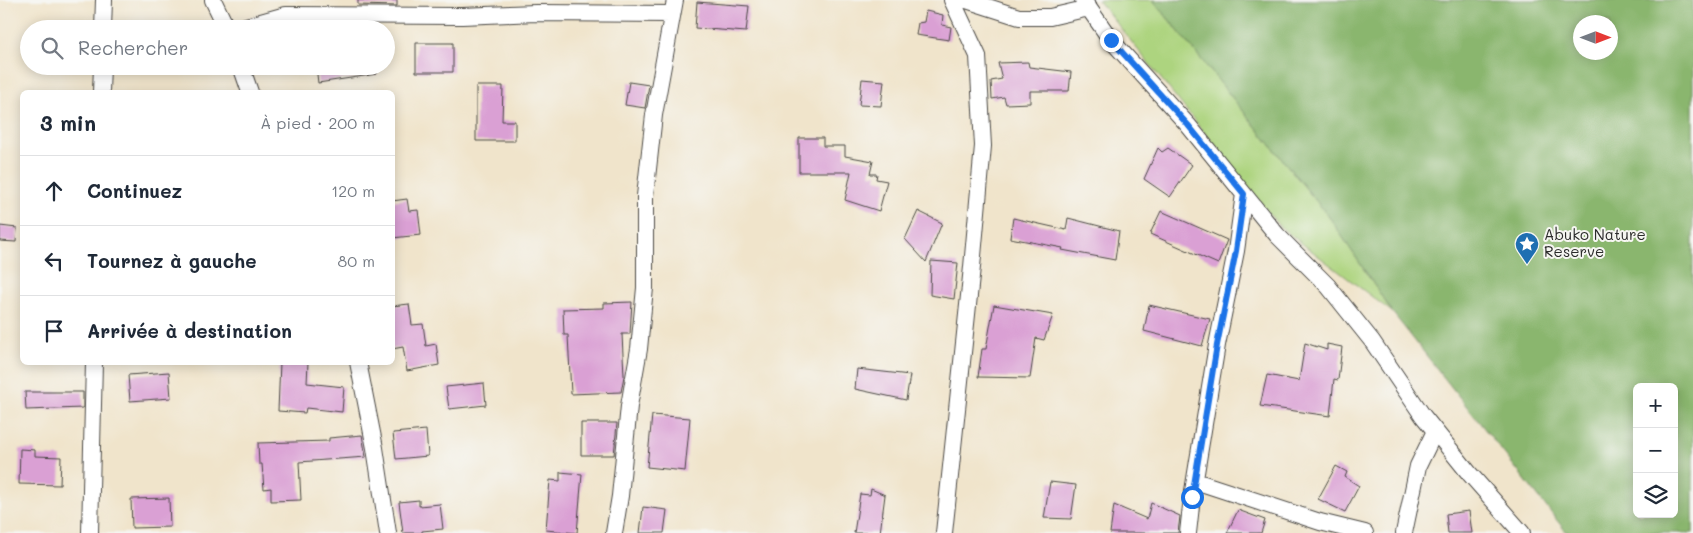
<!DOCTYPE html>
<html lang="fr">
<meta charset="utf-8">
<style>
:root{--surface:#fff;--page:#f2f2f3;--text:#1f2937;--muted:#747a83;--line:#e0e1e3}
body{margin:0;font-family:Mali,sans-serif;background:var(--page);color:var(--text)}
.controls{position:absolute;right:15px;bottom:15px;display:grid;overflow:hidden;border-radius:8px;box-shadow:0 2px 12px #0003}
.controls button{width:45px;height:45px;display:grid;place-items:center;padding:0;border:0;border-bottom:1px solid var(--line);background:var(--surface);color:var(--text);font:25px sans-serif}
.compass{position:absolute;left:1573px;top:15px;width:45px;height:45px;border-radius:50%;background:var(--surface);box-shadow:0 2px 12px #0003;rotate:90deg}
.stop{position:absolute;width:15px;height:15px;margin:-11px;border:4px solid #1a73e8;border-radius:50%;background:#fff}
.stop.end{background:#1a73e8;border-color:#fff;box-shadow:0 1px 5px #0008}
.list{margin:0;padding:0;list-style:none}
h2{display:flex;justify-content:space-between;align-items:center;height:65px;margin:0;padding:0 20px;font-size:21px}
h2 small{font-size:16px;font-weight:400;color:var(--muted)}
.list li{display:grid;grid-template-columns:32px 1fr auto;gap:15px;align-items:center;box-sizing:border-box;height:70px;padding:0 20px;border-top:1px solid var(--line)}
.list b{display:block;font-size:19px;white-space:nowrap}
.list em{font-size:16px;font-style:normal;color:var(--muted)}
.icon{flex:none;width:28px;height:28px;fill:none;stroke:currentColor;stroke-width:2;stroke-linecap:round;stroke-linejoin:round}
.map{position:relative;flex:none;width:1693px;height:533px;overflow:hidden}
.search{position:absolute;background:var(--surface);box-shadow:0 2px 12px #0003;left:20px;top:20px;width:375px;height:55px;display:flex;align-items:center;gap:12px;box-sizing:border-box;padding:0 18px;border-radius:28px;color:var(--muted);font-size:19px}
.panel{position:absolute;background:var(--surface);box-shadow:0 2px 12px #0003;left:20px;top:90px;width:375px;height:275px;border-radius:8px}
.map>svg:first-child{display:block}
.green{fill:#add47f;stroke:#6c8055}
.forest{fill:#8ab66e;stroke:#5a704c;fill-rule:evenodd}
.building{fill:#daa0d4}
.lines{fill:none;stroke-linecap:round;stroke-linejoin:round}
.minor-casing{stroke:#494743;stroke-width:18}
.minor{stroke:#fff;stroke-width:16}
.route{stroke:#1a73e8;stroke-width:6}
.labels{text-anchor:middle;stroke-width:4;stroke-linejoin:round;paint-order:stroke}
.poi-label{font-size:15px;fill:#2b2b2b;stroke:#f6f6f2;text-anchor:start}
</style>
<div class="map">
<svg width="1693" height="533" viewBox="0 0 1693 533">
<rect width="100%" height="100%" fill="#f6f6f2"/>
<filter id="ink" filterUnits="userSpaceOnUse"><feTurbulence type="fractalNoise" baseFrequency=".02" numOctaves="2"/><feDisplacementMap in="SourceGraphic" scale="10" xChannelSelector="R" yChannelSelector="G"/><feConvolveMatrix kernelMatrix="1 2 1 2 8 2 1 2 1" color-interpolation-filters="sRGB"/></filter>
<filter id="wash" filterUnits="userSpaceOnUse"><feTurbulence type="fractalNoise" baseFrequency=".0096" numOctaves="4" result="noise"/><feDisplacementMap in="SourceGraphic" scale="20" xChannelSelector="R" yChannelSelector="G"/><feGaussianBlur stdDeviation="1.12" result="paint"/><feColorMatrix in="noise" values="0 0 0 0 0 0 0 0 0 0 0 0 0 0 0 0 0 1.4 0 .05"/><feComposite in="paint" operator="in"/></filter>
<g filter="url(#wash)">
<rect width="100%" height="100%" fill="#f0e4cb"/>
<path class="green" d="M1098,0h55l177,218 62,94 -113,-86z"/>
<path class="forest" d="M1153,0h540v533h-126l-175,-221 -62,-94zM1580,22h30v30h-30zM1637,387h37v127h-37z"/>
<g id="blocks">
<path class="building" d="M358,0h39v6l-39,-1z
M697,2l52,4 -3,26 -51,-4z
M926,11l17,4 -1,10 9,2 -2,13 -33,-5 2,-12 6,-1z
M416,43h37v29h-37z
M1028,62l1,5 42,5 -2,19h-39v12l-24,1 -2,-7 -12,2 -1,-18 11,-2 -4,-16z
M316,66h61v8l-59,9z
M862,79l22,2 -3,25 -22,-1z
M629,82l20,3 -4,23 -20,-3z
M476,86h27l-1,35h13v20h-39z
M799,138h24v8h22v10l28,5 -3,13h7l-1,5 11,2 -8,30 -34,-11 6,-28h-52z
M1158,148l4,4 6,-4 24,17 -22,32 -26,-18z
M407,199l2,12 9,-1 3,25 -29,3v-37z
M918,211l24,12 -16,39 -21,-23z
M1161,211l66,29 -9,24 -68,-30z
M1013,218l53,12 2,-12 51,13 -4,29 -53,-10 1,-2 -53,-10z
M0,226l17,2 -1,14 -16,-1z
M931,261l27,2 -4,36 -24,-4z
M632,302l-2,32h-8l2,42 -3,16 -50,2 -3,-59h-4l-1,-26 41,-1v-5z
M409,304l3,21 11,-1 3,22 10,-2 3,21 -32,6 -4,-24 -11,2v-43z
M994,305l59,10 -9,25 -8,-2 -6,40 -52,-1 4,-28h4z
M1149,305l61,14 -8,27 -58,-15z
M1305,343l22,7v-6l15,3 -4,33 -4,-1 -4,37 -70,-10 7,-31 32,6z
M280,362h28l-1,21 37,4 -2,25 -36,-4 -1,5 -27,-2z
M857,369l53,6 -4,25 -51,-11z
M169,372l2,26 -41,3 -2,-26z
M484,383l2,22 -37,4 -3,-22z
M25,392h58v16l-57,2z
M652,415l38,3 -5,53 -38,-4z
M581,423h36l-3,32h-33z
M426,430l2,26 -32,3 -3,-26z
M362,435l4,22 -67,5 2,38 -30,1v-13l-7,1 -2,-25h-3l-1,-21 71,-2v-3z
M20,449l15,1v6l26,1 -1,28 -41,-1z
M1336,466l11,6 -2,5 14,9 -14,26 -27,-13z
M560,472l22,2 -5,59 -31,-3 4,-50 10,1z
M1050,482l26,3 -5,34 -27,-1z
M871,489l14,6 -5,38h-26l6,-39 10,1z
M169,498l1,29 -38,1 -1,-29z
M419,500v6l21,-2 3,25 -21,2v2h-19l-4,-31z
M1151,503l29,13 -2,17h-68l4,-28 33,14z
M643,507l24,3 -3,23h-24z
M1238,510l27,10 -4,13h-34z
M1469,511l3,22h-24l-2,-19z"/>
</g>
</g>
<g filter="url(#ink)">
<use href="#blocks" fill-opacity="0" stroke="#494743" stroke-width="1"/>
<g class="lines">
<g class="minor-casing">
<path id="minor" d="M213,0l14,29
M966,0l53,17h31l39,-9
M1083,0l28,40 77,85 89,110 51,51 44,55 51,75 46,57 53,60
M103,29l1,-29
M236,29l50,-14 176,1 74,-3 136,1
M241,66l9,26
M101,92l1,-26
M358,362l17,86 13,85
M1195,481l125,41 45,11
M90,533l4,-171
M614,533l6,-37 9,-90 10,-57 6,-61v-92l9,-81 21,-115
M944,533l28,-266 11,-121 -5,-90 -26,-56
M1188,533l4,-36 25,-152 19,-94 8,-57
M1404,533l14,-67 17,-35"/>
</g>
<use href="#minor" class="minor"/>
</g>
</g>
<g class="lines" filter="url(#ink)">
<path class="route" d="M1111,40l77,85 56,69 -8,57 -19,94 -25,152"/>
</g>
<defs>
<g id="sight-pin" transform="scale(1.25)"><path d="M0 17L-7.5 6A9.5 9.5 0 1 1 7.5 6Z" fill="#1f6fb2" stroke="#f6f6f2"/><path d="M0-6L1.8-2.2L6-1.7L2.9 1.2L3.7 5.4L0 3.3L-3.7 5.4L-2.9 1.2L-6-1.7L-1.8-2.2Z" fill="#fff"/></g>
</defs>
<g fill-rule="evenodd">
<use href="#sight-pin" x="1527" y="244"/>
</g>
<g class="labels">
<g class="poi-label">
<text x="1544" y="240">Abuko Nature<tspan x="1544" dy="17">Reserve</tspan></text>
</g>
</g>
</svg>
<div class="controls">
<button>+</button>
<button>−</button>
<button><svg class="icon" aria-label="layers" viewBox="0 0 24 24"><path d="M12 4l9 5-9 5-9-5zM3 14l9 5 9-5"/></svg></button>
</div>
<svg class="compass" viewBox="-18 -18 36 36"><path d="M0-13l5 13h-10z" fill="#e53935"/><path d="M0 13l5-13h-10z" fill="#747a83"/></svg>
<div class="stop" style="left:1192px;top:497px"></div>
<div class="stop end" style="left:1111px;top:40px"></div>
<div class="search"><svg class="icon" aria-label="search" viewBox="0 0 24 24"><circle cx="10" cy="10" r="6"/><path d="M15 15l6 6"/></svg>Rechercher</div>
<section class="panel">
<h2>3 min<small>À pied · 200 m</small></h2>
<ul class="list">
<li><svg class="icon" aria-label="ahead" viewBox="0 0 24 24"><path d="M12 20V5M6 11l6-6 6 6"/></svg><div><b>Continuez</b></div><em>120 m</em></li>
<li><svg class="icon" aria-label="left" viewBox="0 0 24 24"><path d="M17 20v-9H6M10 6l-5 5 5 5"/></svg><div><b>Tournez à gauche</b></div><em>80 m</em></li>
<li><svg class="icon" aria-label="arrive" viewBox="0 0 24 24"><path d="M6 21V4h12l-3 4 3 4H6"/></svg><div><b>Arrivée à destination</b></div></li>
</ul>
</section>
</div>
